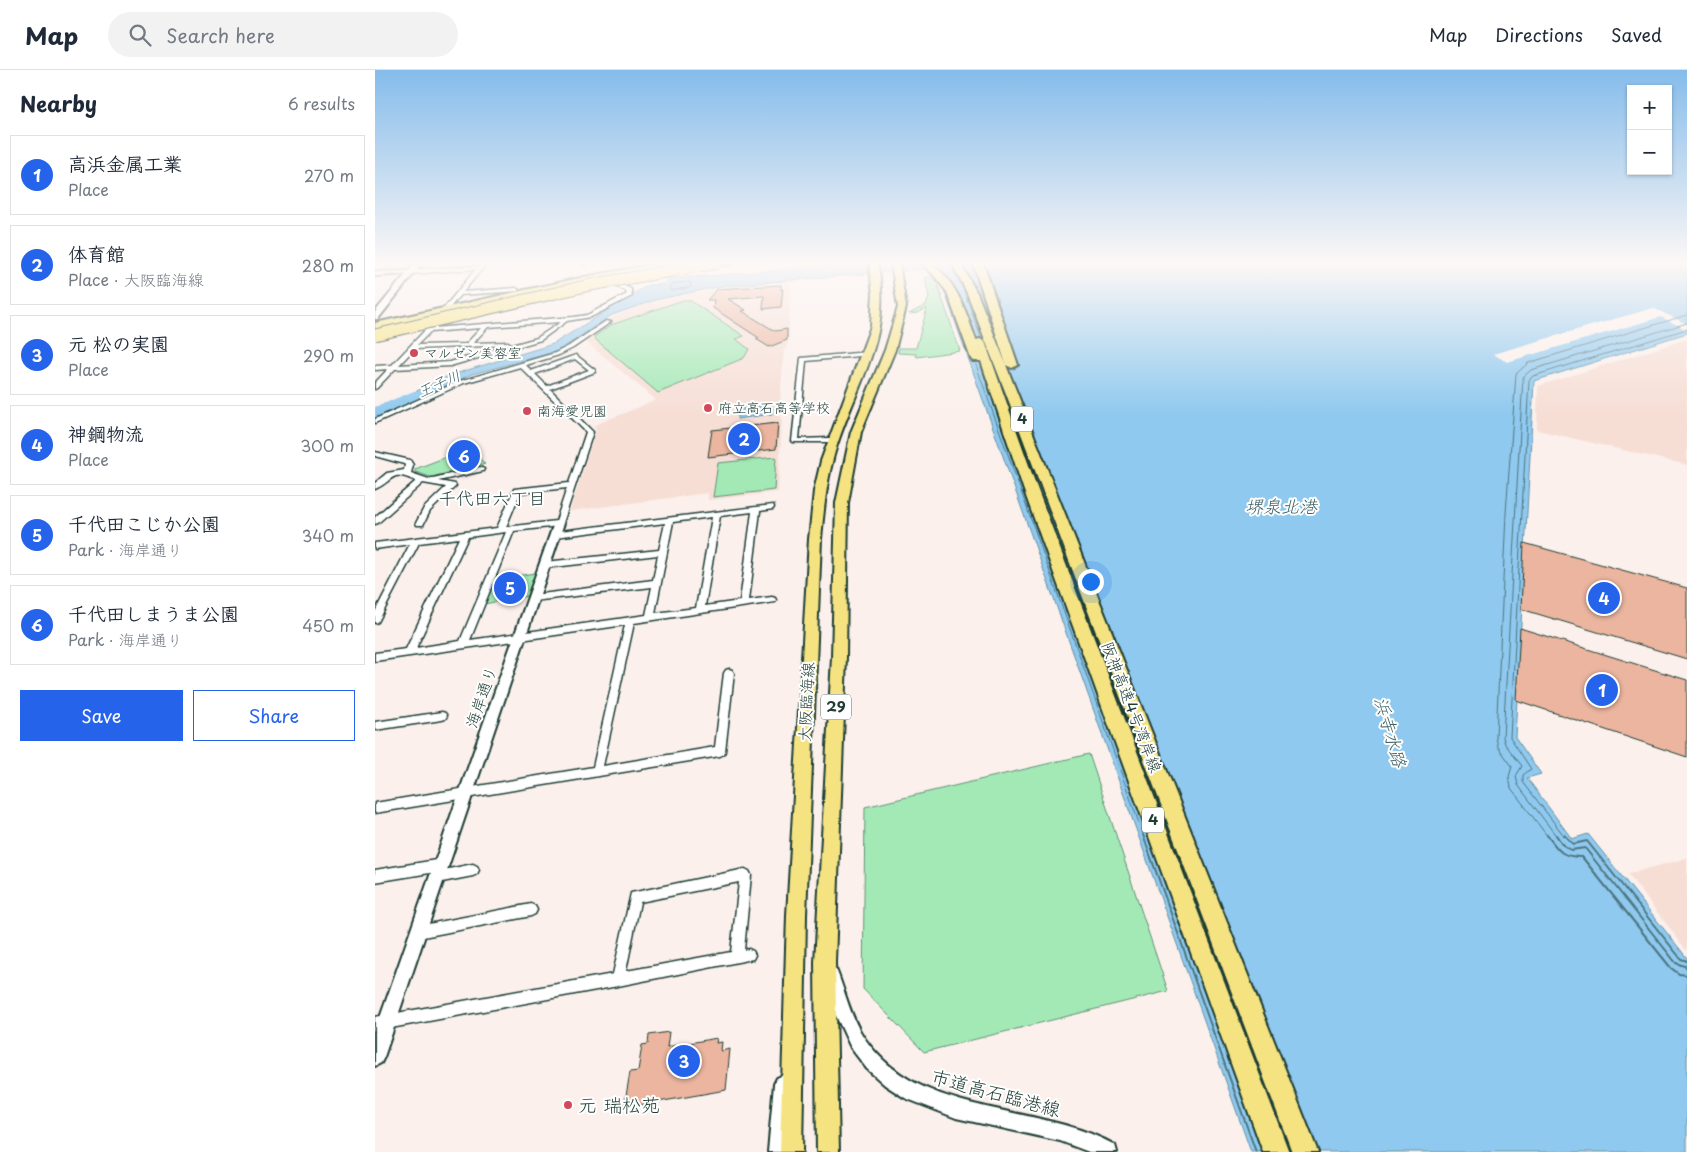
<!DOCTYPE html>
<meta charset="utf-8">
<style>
:root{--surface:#fff;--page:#f2f2f3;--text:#1f2937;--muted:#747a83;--line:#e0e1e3;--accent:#2563eb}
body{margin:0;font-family:"Playpen Sans","Klee One",sans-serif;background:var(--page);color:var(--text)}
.controls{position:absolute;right:15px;top:15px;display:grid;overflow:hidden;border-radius:0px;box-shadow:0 1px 4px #0004}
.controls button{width:45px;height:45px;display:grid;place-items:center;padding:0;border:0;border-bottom:1px solid var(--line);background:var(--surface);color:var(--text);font:25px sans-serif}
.you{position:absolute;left:715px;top:511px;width:18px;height:18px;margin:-12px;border:4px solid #fff;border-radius:50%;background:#1a73e8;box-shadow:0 0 0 8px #1a73e833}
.badge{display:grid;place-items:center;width:32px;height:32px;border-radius:50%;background:var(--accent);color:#fff;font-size:16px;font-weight:700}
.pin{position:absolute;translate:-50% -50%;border:2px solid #fff;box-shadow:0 1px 5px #0006}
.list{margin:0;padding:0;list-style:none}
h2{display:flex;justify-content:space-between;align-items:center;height:65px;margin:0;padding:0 20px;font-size:21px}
h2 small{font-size:16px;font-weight:400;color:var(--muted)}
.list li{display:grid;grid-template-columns:32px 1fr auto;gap:15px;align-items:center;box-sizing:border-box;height:80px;margin:0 10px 10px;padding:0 10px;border:1px solid var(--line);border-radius:0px}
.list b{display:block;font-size:19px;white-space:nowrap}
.list p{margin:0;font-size:16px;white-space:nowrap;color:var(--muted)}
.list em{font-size:16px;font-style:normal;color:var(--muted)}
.actions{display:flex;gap:10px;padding:15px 20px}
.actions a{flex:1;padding:11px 0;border:1px solid var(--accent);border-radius:0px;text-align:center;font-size:18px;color:var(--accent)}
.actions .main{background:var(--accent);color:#fff}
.icon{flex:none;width:28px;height:28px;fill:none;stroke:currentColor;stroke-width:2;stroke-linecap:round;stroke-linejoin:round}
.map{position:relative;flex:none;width:1312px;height:1082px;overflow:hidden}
header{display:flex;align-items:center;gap:30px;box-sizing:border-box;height:70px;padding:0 25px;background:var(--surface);border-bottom:1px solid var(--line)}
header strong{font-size:24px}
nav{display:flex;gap:28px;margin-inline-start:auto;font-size:18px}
.search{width:350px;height:45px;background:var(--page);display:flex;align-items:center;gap:12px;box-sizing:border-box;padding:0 18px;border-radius:28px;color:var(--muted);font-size:19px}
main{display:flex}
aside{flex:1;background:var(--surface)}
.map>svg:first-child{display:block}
.built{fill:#f6ded5}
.green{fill:#a3e9b6;stroke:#619375}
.water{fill:#90c9ef;stroke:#6391a4}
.pier{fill:#fbf0ec}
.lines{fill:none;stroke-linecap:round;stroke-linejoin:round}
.shore-far1{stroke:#4c757f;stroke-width:1}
.shore{stroke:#4c757f;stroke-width:2}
.river{fill:#90c9ef;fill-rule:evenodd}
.building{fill:#ebb59f;stroke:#1f3d34}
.minor-casing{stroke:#1f3d34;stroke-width:3}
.tertiary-casing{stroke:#1f3d34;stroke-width:4}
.secondary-casing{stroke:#1f3d34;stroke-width:4}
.primary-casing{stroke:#1f3d34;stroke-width:4}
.motorway-casing{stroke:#1f3d34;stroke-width:4}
.minor{fill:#fff;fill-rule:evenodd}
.tertiary{fill:#fff;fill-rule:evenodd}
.secondary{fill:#fff;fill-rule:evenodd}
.primary{fill:#f5e382;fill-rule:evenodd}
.motorway{fill:#f5e382;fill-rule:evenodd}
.motorway-bridge-casing{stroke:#1f3d34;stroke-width:13;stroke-linecap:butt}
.motorway-bridge{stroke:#f5e382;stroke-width:11}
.poi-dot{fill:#d1495b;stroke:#fff;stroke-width:2}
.labels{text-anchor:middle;stroke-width:4;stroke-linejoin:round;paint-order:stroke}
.far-poi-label{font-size:14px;fill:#1f3d34;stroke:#fff;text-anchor:start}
.far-water-label{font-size:15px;font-style:italic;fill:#3b6063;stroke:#fff}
.shield{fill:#fff;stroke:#627771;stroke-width:1}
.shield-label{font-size:15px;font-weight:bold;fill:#1f3d34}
.street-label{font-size:16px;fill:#1f3d34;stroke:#fff}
.neighbourhood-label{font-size:18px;fill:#1f3d34;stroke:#fff}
.water-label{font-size:18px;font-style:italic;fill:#3b6063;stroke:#fff}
.near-street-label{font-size:19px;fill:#1f3d34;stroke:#fff}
.near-poi-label{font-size:19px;fill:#1f3d34;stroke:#fff;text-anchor:start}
</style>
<header>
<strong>Map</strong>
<div class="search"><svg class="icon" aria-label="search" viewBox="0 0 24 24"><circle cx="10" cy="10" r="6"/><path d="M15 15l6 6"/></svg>Search here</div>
<nav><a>Map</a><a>Directions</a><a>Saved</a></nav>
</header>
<main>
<aside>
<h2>Nearby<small>6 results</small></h2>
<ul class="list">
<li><span class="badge">1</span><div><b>高浜金属工業</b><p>Place</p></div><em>270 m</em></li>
<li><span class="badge">2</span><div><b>体育館</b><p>Place · 大阪臨海線</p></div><em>280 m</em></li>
<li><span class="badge">3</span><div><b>元 松の実園</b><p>Place</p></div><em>290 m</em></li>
<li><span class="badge">4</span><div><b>神鋼物流</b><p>Place</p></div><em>300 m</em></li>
<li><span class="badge">5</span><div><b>千代田こじか公園</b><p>Park · 海岸通り</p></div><em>340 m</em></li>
<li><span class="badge">6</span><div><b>千代田しまうま公園</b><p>Park · 海岸通り</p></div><em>450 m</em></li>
</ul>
<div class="actions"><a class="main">Save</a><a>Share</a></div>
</aside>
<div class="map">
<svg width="1312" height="1082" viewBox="0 0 1312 1082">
<rect width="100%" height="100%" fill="#fbf0ec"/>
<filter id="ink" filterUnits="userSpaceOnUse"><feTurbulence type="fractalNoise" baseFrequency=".02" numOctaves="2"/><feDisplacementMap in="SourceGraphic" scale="10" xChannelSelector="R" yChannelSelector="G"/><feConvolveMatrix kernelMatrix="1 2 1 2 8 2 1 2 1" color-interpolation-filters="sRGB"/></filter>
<g filter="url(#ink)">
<path class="built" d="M420,211l-1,3 -3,1 -3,57 -2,7h-2l-5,68h3l-4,75 -70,8v-7l-138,18 26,-81 -3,-4 63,-26 -71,-59 25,-17 -2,-4 3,-2 36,-15 85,-17z
M1312,269v126l-150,-35 1,-44z
M1312,788v93l-59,-77z"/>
<path class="green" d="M550,207h10l25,74 -43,6 -1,-3 -18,-1 1,-5h17l11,-40 -9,5 -9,1 17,-9 3,-8z
M308,230h6l55,36 -8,3 13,10 -5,9 -86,35 -63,-54 -1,-2 17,-12z
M95,378l15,16 -54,13 -16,-5v-3z
M401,387l-2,33 -61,7 5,-34z
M161,503l-8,23 -44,8 10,-25z
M714,684l79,237 -244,61 -61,-63 2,-182z"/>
<path class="water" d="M467,193h845v70l-153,48 -19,356 26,37 -14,4 45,61 16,-5 99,124v194h-436l-315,-884 -214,18 -67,14 -43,15 -46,31 -11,6 -83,22 -74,33h-14l64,-31 105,-32 95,-59 17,-1 3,-5 174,-14z
M397,335v9l-35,5 1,-10z"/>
<path class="pier" d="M1278,238l34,16v6l-26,-13 -154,45 -14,-8z"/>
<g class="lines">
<path class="shore-far1" d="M315,212l1,5 -20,4 -2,-2 3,-5z
M588,218l18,50
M600,292l169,475
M1173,767l-37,-49 -2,-11 3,-11 -14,-19 -2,-10 10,-224 10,-139 12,-11 159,-48
M1182,767l-39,-52 -2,-9 6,-10 -17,-22 -2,-7 20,-360 8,-7 156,-47
M1190,767l-42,-55v-7l8,-6 -21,-32 19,-357 4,-4 154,-47"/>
<path class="shore" d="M768,765l113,317
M1172,765c12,16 14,22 35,22l89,111 8,6 8,1
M1181,765l7,10 8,5 14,-2 91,115 11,4
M1189,765l9,9 14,-3 94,118 6,2"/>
<path class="river" d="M39,321l6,2 2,3 -2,3 -45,19v-11z"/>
</g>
<path class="building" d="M406,215v5l2,-1 -2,18 -18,2 1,-13 -36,3 18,11 -4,1 33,20 12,-2v11l-18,7 -13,-8 3,-1 -46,-30 1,-8h-7l10,-11z
M403,353l-2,26 -68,8 4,-27z
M1149,473l163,45v71l-166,-50z
M1145,558l167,52v77l-171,-57z
M294,962l-2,15 50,-9 -1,5 6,-1 -1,9 9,-2 -4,41 -102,18 6,-36 8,-1 4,-26 6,-1 1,-9z"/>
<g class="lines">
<g class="minor-casing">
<path id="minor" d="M107,193h5l-24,29 53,-4 2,1v2l-58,4 -17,21h-4v-2l37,-45 -66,5 -3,-2 3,-2 69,-4z
M208,193h5l-4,3 -3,-2z
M238,211l18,8 1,7 -41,21 -24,4 -26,19 -91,26 -55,3 -18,19 -2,1v-6l13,-14 -13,1v-4l17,-1 37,-39h4v2l141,-11 13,-2 40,-21 -1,-3 -15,-7v-2zM186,252l-24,16 -87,24 -51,3 15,-16 96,-4v-2l-2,-1 -35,1 15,-16zM106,258l-15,16 -49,1 13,-13z
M231,251l5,1 -38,26 -14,7 -33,10 5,6 45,-16 19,15v2l-45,17 43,43 -30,91 -4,3 -45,5 -44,109 176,-25 6,-28 -119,14 -4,-3 4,-3 120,-15 5,-25 -113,13 -4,-3 4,-3 114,-12 6,-27 -110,14 -3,-1 -1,-2 1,-2 221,-27 1,2 -1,2 -13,2 -11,89 23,-3 3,1 1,2 -1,2 -141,21 -31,143 112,-19 9,-74 2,-3 3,-1 3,1 2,3 -9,78 -1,3 -4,2 -345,57v-10l218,-36 32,-142 -250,36v-8l31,-4 53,-111 -40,5 -41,79 -3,1v-11l35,-68 -35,5v-6l122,-15 17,-39 55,-6 17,-51 -66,-65 -56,16 -89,40v-4l85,-38 95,-28 14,-7zM200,289l14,11 -42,16 -12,-12zM192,418l-11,33 -50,6 14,-34zM377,442l-12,89 -35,5 15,-90zM337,447l-16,91 -41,5 18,-91zM131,462l-46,109 -44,7 52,-111z
M493,282l3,2 -1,1 -64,6 -7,78 32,-1 3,2 -3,2h-38l-1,-1 9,-83z
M0,382l35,8 3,5 -2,8 18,6 51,-12 4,2 -1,2 -45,10 17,3 1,2 -26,25 -7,14h-6l-1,-2 8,-15 22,-21 -23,-4 -45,40 -3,1v-7l41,-36c-27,-12 -20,-1 -41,8v-6l12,-10 17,-3 1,-5 -1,-1 -29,-8z
M67,642l3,1 2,3 -2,3 -3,1 -67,10v-8z
M67,789l4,2 2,4 -2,4 -2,1 29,-6 4,2 2,4 -2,4 -4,2 -36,7 -4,-2 -2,-4 2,-4 3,-1 -61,10v-12z
M370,799l4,2 2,4 -7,75 5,-1 4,2 2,4 -2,4 -135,27 -243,45v-14l238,-43 18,-81zM364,812l-8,70 -105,19 14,-69z
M156,834l4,2 2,4 -2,4 -4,2 -113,22 -4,-2 -2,-4 2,-4 4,-2z"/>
</g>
<g class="tertiary-casing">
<path id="tertiary" d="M37,201l1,1 -3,2 -35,2v-4z
M184,450l5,3 -180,534 -3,6 -6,3v-34l179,-509z
M455,897l6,2c9,22 14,47 27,67 57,85 171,64 252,109l2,7h-28l-29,-11 -104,-23 -51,-20 -20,-13 -18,-16 -16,-21 -14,-30 -15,-43 2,-6z
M408,1005l6,3 3,6 -6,68h-18l6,-68 3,-6z"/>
</g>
<g class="secondary-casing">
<path id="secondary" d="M40,193h7l-44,56h-3v-7z"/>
</g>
<g class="primary-casing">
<path id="primary" d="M288,193h15l-89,17 -214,49v-6l214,-47z
M338,193h20l-28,5 -4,-2z
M494,193h8c17,70 -19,118 -40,182 -10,31 -13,62 -16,94l-15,376 -4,237h-22l7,-237 22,-376 5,-48 7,-30 50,-135 2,-32z
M516,193h8l7,44 -11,43 -34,82 -13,71 -2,154 -11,305 4,190h-22l-2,-190 17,-305 4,-154 15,-71 34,-82 13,-43z"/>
</g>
<g class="motorway-casing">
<path id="motorway" d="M546,193h10c25,18 35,48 45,77l4,-1 5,3 52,146 252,664h-26l-240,-664 -42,-127h-8l-2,-2 -24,-67 -15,-19z
M577,193h8l17,30 29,71 -33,-101h10l35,102 -6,3 -6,-3 312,787h-26l-287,-761 -38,-98z"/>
</g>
<use href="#minor" class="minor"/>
<use href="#tertiary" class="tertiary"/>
<use href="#secondary" class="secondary"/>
<use href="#primary" class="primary"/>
<use href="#motorway" class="motorway"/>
<g class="motorway-bridge-casing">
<path id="motorway-bridge" d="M0,265l215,-50 127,-22"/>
</g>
<use href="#motorway-bridge" class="motorway-bridge"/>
</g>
</g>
<linearGradient id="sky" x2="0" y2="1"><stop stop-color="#85bceb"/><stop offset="0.56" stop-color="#fdf8f6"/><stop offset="1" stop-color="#fdf8f6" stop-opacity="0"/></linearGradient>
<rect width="1312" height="344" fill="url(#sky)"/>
<g class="poi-dot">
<circle cx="39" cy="283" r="5"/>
<circle cx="333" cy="338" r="5"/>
<circle cx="152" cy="341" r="5"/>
<circle cx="193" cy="1035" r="5"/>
</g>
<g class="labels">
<g class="far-poi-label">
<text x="49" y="288">マルゼン美容室</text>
<text x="343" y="343">府立高石高等学校</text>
<text x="162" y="346">南海愛児園</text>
</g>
<g class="far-water-label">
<text transform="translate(64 314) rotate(-24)" y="5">王子川</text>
</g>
<g class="shield">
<rect x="636" y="336.5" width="22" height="25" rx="4"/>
<rect x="446" y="624.5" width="30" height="25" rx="4"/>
<rect x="767" y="737.5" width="22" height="25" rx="4"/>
</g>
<g class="shield-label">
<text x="647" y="354">4</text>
<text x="461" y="642">29</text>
<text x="778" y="755">4</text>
</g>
<g class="street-label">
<text transform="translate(106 627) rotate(-71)" y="6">海岸通り</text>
<text transform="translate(431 632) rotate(-87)" y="6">大阪臨海線</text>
<text transform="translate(757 637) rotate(69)" y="6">阪神高速4号湾岸線</text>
</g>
<g class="neighbourhood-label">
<text x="117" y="435">千代田六丁目</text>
</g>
<g class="water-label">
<text x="906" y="443">堺泉北港</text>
<text transform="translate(1015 662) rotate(74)" y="6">浜寺水路</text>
</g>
<g class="near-street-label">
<text transform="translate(621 1023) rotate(15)" y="7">市道高石臨港線</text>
</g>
<g class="near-poi-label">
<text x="203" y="1042">元 瑞松苑</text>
</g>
</g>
</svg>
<div class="controls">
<button>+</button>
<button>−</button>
</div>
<div class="you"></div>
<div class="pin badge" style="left:1227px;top:620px">1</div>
<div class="pin badge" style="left:369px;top:369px">2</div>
<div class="pin badge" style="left:309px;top:991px">3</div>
<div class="pin badge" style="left:1229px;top:528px">4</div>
<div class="pin badge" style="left:135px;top:518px">5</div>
<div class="pin badge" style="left:89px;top:386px">6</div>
</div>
</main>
